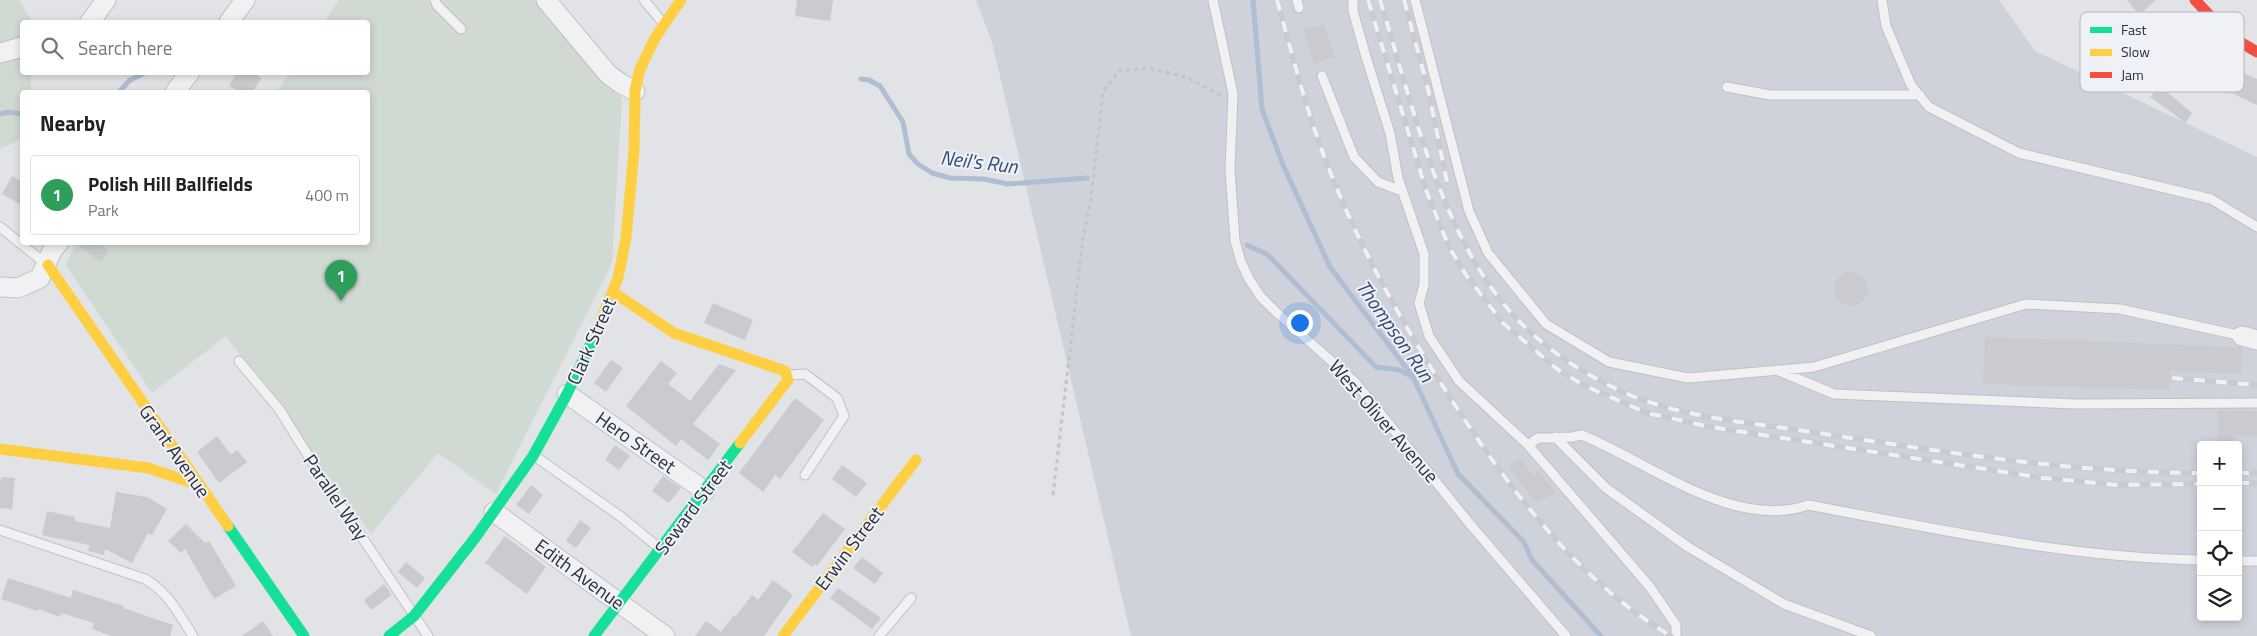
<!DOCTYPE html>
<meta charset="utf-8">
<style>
:root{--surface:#fff;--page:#f2f2f2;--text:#222;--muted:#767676;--line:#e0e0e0;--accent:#d93025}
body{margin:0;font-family:"Titillium Web",sans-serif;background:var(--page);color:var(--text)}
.controls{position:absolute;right:15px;bottom:15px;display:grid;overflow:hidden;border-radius:5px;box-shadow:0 2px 8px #0003}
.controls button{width:45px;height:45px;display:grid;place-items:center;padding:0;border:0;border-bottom:1px solid var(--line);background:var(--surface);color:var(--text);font:25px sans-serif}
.you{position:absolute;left:1299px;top:322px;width:18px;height:18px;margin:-12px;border:4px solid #fff;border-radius:50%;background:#1a73e8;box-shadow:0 0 0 8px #1a73e833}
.badge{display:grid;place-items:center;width:32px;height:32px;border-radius:50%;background:var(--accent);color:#fff;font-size:16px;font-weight:700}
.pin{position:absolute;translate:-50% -41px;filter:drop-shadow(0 1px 2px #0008)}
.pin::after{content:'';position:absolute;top:26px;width:18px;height:15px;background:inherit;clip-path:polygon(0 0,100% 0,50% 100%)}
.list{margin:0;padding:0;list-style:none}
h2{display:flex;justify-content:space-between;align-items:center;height:65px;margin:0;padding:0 20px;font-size:21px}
h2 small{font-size:16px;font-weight:400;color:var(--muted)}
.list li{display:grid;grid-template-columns:32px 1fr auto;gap:15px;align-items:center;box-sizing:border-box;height:80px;margin:0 10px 10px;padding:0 10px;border:1px solid var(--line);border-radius:5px}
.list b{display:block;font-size:19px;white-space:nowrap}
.list p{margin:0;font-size:16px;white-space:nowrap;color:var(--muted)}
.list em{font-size:16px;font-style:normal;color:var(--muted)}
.icon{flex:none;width:28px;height:28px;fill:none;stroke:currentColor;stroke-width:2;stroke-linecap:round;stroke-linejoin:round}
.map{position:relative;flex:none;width:2257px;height:636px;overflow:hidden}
.search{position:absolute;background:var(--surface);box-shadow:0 2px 8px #0003;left:20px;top:20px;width:350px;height:55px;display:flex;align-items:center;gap:12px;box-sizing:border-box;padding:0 18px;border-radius:5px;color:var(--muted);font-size:19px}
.panel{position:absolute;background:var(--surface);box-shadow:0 2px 8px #0003;left:20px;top:90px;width:350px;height:155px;border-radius:5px}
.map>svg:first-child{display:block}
.built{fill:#cfd2da;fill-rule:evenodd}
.green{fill:#d1dad2}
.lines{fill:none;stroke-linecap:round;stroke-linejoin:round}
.stream{stroke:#afbed2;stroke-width:5}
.building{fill:#cacbcf}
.lane-casing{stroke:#bfc1c5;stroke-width:11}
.street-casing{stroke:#bfc1c5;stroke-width:21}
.path{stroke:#c3c4ca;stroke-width:3;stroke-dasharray:4 4;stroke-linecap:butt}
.lane{stroke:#f1f1f3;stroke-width:9}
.street{stroke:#f1f1f3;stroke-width:19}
.fast{stroke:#16e098;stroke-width:11}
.slow{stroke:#ffcf43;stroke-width:11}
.jam{stroke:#f24e42;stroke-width:11}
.rail-casing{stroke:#cacbcf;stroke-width:5.5}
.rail{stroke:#eff1f6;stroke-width:4;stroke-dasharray:11;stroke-linecap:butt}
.labels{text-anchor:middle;stroke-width:4;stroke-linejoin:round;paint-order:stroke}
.street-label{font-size:19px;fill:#282f40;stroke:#eff1f6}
.water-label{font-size:20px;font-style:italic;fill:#324c74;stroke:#eff1f6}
.key{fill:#eff1f6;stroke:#b3b7bf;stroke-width:1}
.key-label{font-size:14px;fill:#282f40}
</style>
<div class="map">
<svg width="2257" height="636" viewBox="0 0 2257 636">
<rect width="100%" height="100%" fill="#e1e3e7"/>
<path class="built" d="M976,0h1023l36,51 222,106v479h-1126l-139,-594zM2201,445h37v172h-37z"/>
<path class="green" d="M0,0h19l12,20v2h-9v50l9,1v19h-9v47l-22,10z
M339,0h197l86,98 -10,165 -116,231 -58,-41 -67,81 -145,-198 -74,57 -86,-128 10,-22 292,-1v-150h-91l13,-19 78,-1v-50h-44z"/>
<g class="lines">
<path class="stream" d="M1253,0l9,109 21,56 47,102 83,110 45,97 66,68 8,18 69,76
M861,79l8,1 11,6 23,36 6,32 9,10 14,9 18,5 34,1 24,5 79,-6
M119,92l11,-12 13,-6
M0,114l8,-2 14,2
M1247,245l21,10 108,112 23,3 14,7"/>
</g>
<path class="building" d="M797,0h36l-3,21 -35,-5z
M2127,0h29l-17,15z
M1324,24l11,33 -21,7 -11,-34z
M2197,34l14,15 3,-4 14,12 -6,6 35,16v26l-28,-13 -1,2 -20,-9 -23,-20 -2,2 -10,-11z
M237,72h15l9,6 -8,14h-12l-12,-6z
M2160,86l32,27 -6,10 -36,-26z
M12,176l10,6v23l-20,-11z
M75,242h23l11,10 -9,11z
M1834 289a17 17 0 1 1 34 0a17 17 0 1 1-34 0Z
M713,303l40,17 -8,20 -41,-17z
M1985,337l255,10 2,1 -1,26 -71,-3 -1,19 -186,-6z
M611,360l12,8 -17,24 -12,-9z
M661,361l16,12 -9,11 22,17 29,-37 17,6 -43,54 27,20 -12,16 -27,-21 -5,7 -50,-40z
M795,398l29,22 -44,59 -5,-4 -12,17 -24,-19z
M2218,410l39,1v25l-22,-1v7h-18z
M217,436l14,19 6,-5 10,12 -28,21 -22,-31z
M615,445l15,11 -11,14 -14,-10z
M1520,458l14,18 4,-6 18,23 -20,10 -28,-36z
M842,465l25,18 -11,14 -24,-18z
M663,476l18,12 -12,15 -17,-12z
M2,477l13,1 -3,31 -12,-1v-27z
M531,485l12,10 -14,19 -13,-9z
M116,492l31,5 20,12 -15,26 -4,-2 -16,30 -27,-14 -1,6 -16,-4 1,-6 -47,-10 5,-24 28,6v4l35,7z
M823,513l22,16 -28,37 -2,-2 -3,3 -20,-15z
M580,520l11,8 -15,20 -10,-7z
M186,524l19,19 4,-2 27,45 -22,13 -29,-50 -4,4 -13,-12z
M505,536l41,31 -19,27 -42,-31z
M862,557l21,16 -8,11 -22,-16z
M406,562l19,16 -8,10 -19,-16z
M8,578l63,20 2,-8 51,16 -1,2 50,17 -3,11h-58l-20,-7 2,-6 -33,-10 -1,4 -22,-8 -1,2 -36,-12z
M773,580l20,15 -29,41h-69l11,-15 15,11 13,-17 2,1 16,-21 6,5z
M384,584l8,11 -21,15 -7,-10z
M838,588l43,30 -9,11 -42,-31z
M263,621l10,15h-31z"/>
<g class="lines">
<g class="lane-casing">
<path id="lane" d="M435,0l2,5 24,24
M644,0l19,23
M1213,0l20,94 -3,76 5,71 6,21 8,17 12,18 15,15 79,70 115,142 96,112
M1297,0l2,8
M1353,0v11l13,46 24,76 8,45 26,76v31l-5,18 10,33 30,45 69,64 122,142 26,38v11
M1415,0l54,211 19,42 58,71 63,38 79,16 126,-11 212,-63 94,5 122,27
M1882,0l4,26 25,59 18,22 90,46 192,46 46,28
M1322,76l32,81 24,25 24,9
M1727,87l43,8h150
M0,227l46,37
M239,361l40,48 40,64 109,163
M1779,371l55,23 242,10 181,-1
M790,375l15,-1 32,24 7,18 -39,59
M1555,437l51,51 82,59 96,57 87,32
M1528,445l10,-7 34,-1 10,-2c66,27 152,96 226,70 130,24 260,53 393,55
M536,457l84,59 38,31
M0,530l145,49c23,13 34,35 48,57
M2238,561h19
M879,636l32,-38"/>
</g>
<g class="street-casing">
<path id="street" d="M546,0l62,74 12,9 15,8
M90,22l16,-22
M229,22l16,-22
M0,53l22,-6
M175,92l15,-20
M0,287l18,1 22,-10 12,-27 7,-9
M2242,336l15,4
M567,394l138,97
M494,512l171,124"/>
</g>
<path class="path" d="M1053,495l30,-257 8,-40 12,-106 16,-21 28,-3 39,9 36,19"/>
<use href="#lane" class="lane"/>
<use href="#street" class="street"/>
<path class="fast" d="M228,526l76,110
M389,636l25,-20 61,-78 58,-82 34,-62 28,-59
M594,636l146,-193"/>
<path class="slow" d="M48,265l180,261
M613,292l61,41 111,38 3,9 -48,63
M595,335l23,-57 8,-40 8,-87 1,-60 5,-22 15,-31 26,-38
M0,449l148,19 51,17
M783,636l133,-176"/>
<path class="jam" d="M2195,0l33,35 29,17"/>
<g class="rail-casing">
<path id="rail" d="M1277,0c16,57 30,114 52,169 32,82 76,159 124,233 58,89 125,179 218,234
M1368,0l58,190 23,57 17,28 37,48 54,46 28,17 62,27 64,14 332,51 75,7 83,-1
M1380,0c31,99 55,213 118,297 33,43 82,77 132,98 59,24 125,28 188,38 127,19 254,40 383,40
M1404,0l24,89 19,93
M2172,378l85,7
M2238,473h19
M2238,483h19"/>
</g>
<use href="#rail" class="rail"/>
</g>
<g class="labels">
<g class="street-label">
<text transform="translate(591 341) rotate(-66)" y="7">Clark Street</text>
<text transform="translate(1384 421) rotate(49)" y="7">West Oliver Avenue</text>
<text transform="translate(636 442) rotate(35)" y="7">Hero Street</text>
<text transform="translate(175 451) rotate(55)" y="7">Grant Avenue</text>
<text transform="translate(336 497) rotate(56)" y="7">Parallel Way</text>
<text transform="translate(693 507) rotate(-53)" y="7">Seward Street</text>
<text transform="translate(849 548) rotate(-53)" y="7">Erwin Street</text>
<text transform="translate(580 574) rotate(36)" y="7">Edith Avenue</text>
</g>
<g class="water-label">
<text transform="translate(979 162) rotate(7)" y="7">Neil's Run</text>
<text transform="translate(1395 331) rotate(55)" y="7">Thompson Run</text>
</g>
</g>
<rect x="2080" y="12" width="164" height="80" rx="8" class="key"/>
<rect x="2090" y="27" width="22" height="6" fill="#16e098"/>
<rect x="2090" y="49" width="22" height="7" fill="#ffcf43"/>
<rect x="2090" y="72" width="22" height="6" fill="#f24e42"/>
<g class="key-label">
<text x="2121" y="35">Fast</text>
<text x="2121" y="57">Slow</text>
<text x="2121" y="80">Jam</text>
</g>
</svg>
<div class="controls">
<button>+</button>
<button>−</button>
<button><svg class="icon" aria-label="locate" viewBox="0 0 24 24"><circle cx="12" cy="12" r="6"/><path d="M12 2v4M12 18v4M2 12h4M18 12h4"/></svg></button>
<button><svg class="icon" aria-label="layers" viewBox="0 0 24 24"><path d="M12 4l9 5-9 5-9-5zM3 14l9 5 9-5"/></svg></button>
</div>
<div class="you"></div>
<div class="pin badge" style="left:341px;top:301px;background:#2e9e5b">1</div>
<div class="search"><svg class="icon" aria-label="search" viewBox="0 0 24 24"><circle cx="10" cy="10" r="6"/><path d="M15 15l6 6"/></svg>Search here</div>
<section class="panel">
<h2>Nearby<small></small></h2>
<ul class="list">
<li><span class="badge" style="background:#2e9e5b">1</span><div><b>Polish Hill Ballfields</b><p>Park</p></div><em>400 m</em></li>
</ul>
</section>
</div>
